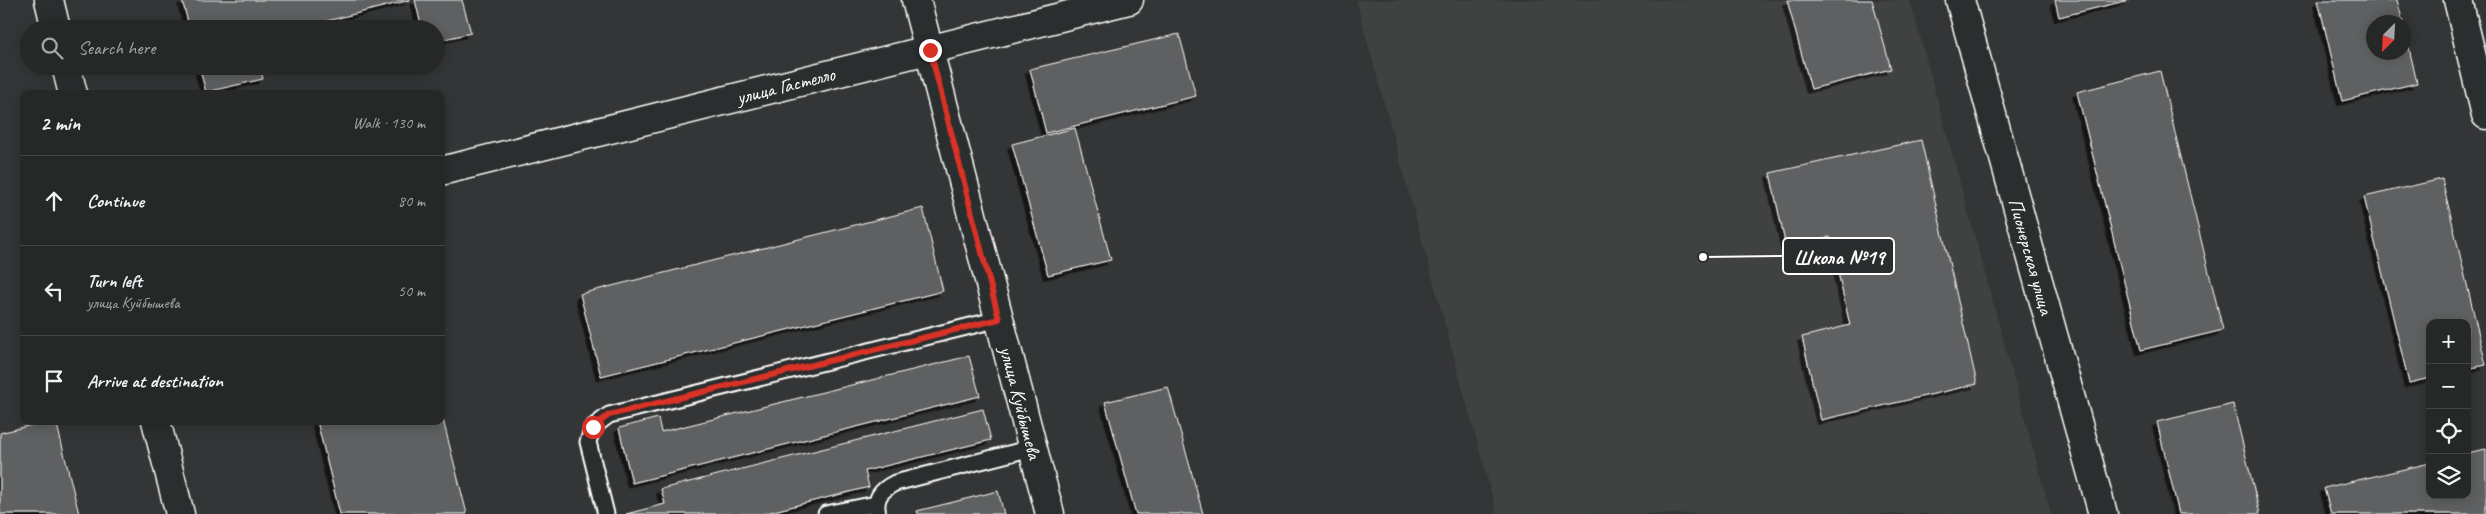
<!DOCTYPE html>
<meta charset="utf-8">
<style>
:root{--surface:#262828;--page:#2e3030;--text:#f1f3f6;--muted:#a4a6a8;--line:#424445}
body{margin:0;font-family:Caveat,sans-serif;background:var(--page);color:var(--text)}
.controls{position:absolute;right:15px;bottom:15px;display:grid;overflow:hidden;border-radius:10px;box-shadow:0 2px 12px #0003}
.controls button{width:45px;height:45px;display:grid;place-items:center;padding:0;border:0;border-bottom:1px solid var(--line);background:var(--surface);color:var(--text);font:25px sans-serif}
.compass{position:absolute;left:2366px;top:15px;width:45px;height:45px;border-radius:50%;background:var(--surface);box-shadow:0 2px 12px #0003;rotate:204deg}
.stop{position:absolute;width:15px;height:15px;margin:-11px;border:4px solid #d93025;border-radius:50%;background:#fff}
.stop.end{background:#d93025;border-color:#fff;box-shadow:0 1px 5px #0008}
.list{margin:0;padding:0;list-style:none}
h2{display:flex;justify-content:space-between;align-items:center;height:65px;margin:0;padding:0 20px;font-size:21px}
h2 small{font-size:16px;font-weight:400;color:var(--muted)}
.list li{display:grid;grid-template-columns:32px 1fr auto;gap:15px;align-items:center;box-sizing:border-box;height:90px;padding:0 20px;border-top:1px solid var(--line)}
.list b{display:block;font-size:19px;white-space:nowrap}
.list p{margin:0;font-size:16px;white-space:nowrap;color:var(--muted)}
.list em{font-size:16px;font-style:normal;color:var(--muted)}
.icon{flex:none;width:28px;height:28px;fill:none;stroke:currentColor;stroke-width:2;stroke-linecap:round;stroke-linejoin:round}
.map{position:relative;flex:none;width:2486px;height:514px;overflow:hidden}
.search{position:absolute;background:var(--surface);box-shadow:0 2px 12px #0003;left:20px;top:20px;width:425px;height:55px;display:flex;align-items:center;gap:12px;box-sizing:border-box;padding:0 18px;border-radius:28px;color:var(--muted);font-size:19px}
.panel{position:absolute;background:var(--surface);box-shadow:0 2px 12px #0003;left:20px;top:90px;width:425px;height:335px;border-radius:10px}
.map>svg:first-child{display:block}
.built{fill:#404243}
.building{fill:#5f6162;stroke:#fff;filter:url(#shadow)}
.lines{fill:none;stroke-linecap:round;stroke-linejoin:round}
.lane-casing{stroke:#fff;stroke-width:19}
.street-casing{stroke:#fff;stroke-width:31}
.secondary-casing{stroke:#fff;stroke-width:31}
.lane{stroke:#2a2d2e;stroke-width:15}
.street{stroke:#2a2d2e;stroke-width:28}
.secondary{stroke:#2a2d2e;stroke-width:28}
.route{stroke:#d93025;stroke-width:6}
.labels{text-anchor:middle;stroke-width:4;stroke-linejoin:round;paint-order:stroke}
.street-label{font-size:20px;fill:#fff;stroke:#2a2d2e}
.leader{fill:none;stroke:#fff;stroke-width:2}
.callout-dot{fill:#fff;stroke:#2a2d2e;stroke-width:2}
.callout{fill:#2a2d2e;stroke:#fff;stroke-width:2}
.callout-label{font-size:21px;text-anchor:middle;font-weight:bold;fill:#fff}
</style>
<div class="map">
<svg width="2486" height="514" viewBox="0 0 2486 514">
<defs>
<filter id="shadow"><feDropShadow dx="-4.5" dy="4.5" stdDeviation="0" flood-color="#0009"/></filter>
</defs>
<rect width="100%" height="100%" fill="#333536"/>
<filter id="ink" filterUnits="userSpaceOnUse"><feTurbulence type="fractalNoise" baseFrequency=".02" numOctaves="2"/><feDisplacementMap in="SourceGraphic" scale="10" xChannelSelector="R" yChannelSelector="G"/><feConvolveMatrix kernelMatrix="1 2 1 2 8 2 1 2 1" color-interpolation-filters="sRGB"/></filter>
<g filter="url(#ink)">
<path class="built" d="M1356,0h554l141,514h-554z"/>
<path class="building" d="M182,0h228l-115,29h-105z
M415,0h47l9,33 -35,8v-12h-14z
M1787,0h85l19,69 -80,20z
M2055,0h74l-70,17z
M2318,0h79l6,22h-29v30h30v-26l13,57 -75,18z
M1179,34l17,62 -150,37 -16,-64z
M199,66h61l3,13 -57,13z
M2160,71l63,259 -82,20 -64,-258z
M1075,128l36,132 -63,15 -36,-131z
M1921,140l56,244 -156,36 -19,-83 48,-12 -20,-88 -44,10 -16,-74z
M2442,179l44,186 -19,4v-46h-37v55l-21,5 -45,-186z
M923,208l20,83 -342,85 -21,-82z
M969,356l11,40 -348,87 -13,-55 39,-10 3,14z
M1168,387l35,127h-67l-31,-112z
M2233,404l27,110h-81l-22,-92z
M983,409l8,31 -126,31 4,16 -107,27h-136l39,-10 -4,-15z
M441,412l26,102h-127l-23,-93h124z
M48,421h8l23,93h-79v-81z
M2486,449v65h-155l-7,-26 106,-25v32h37v-42z
M998,491l6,23h-86l-1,-3z"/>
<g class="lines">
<g class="lane-casing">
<path id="lane" d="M606,514l-18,-72 5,-15 16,-12 390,-96
M826,514l50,-10
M878,514c-4,-16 3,-24 17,-31l137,-35"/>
</g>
<g class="street-casing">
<g id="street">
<path d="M49,0l7,29"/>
<path id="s1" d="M916,0l134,514"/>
<path d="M2458,0l28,115"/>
<path d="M66,66l7,28"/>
<path id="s2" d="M441,171l688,-171"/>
<path d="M156,421l24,93"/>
</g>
</g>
<g class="secondary-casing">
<g id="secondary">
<path id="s3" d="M1960,0l143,514"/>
</g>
</g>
<use href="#lane" class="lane"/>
<use href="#street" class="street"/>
<use href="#secondary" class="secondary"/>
</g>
</g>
<g class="lines" filter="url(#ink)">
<path class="route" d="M593,427l16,-12 390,-96 -69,-269"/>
</g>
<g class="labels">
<g class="street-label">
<text dy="7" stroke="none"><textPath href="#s2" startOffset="355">улица Гастелло</textPath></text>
<text dy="7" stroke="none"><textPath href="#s3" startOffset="266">Пионерская улица</textPath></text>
<text dy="7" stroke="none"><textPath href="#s1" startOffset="416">улица Куйбышева</textPath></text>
</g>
</g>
<path class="leader" d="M1703 257L1783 256"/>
<circle class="callout-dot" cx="1703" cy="257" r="5"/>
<rect class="callout" x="1783" y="238" width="111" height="36" rx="5"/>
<g class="callout-label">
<text x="1839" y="264">Школа №19</text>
</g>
</svg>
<div class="controls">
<button>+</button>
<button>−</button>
<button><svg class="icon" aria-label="locate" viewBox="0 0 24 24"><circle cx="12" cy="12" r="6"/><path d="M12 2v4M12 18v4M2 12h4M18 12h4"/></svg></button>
<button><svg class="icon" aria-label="layers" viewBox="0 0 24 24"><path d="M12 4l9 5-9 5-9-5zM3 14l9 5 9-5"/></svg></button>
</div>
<svg class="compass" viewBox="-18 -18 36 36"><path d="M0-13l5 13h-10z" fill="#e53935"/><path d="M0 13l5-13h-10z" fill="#a4a6a8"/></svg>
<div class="stop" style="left:593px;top:427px"></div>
<div class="stop end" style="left:930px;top:50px"></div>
<div class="search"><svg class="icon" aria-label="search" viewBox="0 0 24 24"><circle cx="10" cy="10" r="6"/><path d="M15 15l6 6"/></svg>Search here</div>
<section class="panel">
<h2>2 min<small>Walk · 130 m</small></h2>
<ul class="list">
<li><svg class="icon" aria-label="ahead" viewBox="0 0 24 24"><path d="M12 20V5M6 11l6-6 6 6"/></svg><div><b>Continue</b></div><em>80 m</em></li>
<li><svg class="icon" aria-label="left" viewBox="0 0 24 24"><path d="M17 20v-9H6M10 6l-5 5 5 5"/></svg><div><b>Turn left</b><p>улица Куйбышева</p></div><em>50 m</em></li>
<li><svg class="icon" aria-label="arrive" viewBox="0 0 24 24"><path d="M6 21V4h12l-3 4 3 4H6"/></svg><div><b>Arrive at destination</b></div></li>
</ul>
</section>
</div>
